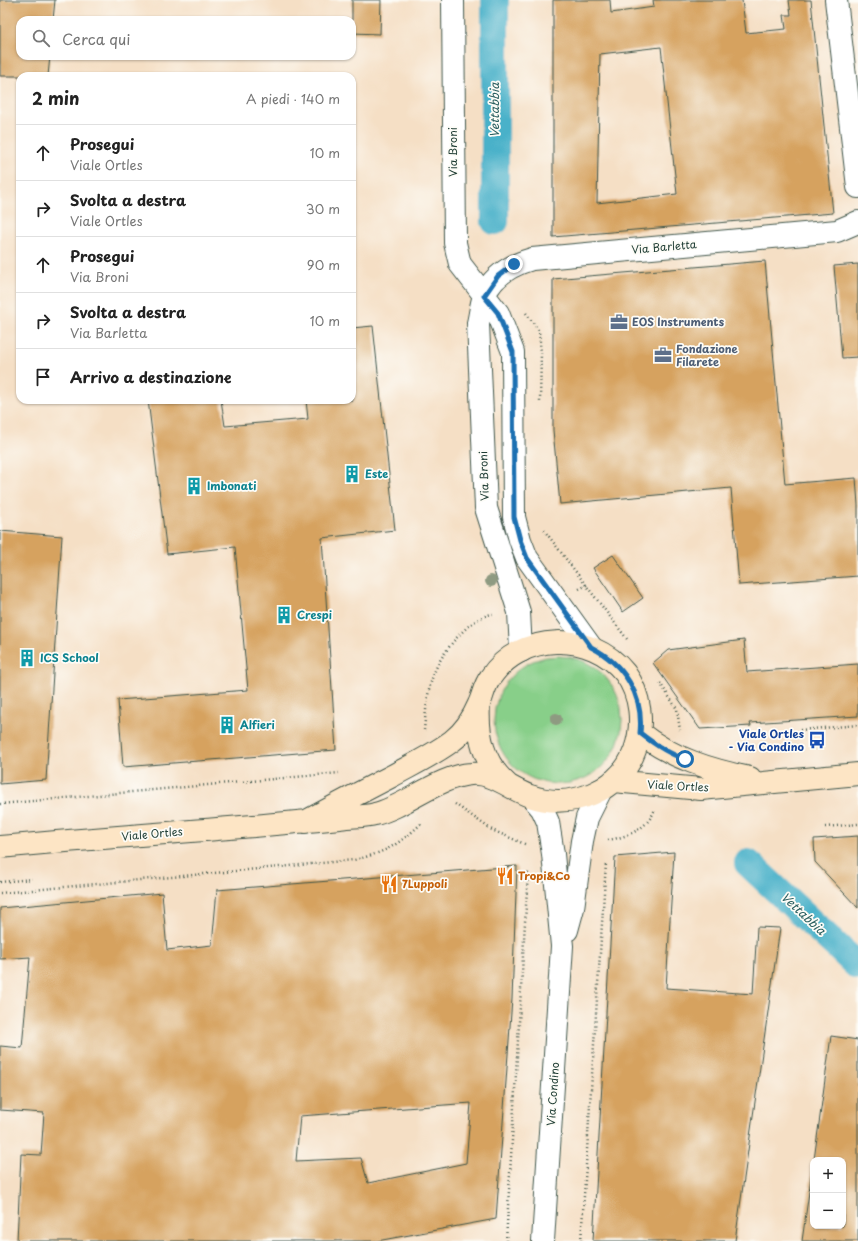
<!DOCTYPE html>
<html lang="it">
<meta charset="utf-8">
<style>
:root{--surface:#fff;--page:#f6f6f6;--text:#222;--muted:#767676;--line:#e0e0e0}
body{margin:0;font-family:"Playpen Sans",sans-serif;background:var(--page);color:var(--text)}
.controls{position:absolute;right:12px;bottom:12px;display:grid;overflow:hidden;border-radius:8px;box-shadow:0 1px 3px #0004}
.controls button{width:36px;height:36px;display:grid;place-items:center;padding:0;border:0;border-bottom:1px solid var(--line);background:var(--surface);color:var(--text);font:20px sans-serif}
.stop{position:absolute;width:12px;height:12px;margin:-9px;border:3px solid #1f6fb2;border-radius:50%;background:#fff}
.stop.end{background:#1f6fb2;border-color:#fff;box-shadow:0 1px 4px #0008}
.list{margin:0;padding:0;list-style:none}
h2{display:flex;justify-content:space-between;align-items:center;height:52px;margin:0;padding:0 16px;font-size:17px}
h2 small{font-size:13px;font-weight:400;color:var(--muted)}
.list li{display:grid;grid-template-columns:26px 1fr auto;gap:12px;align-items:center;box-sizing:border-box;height:56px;padding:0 16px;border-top:1px solid var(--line)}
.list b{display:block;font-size:15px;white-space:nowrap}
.list p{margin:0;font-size:13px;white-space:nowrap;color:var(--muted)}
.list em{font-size:13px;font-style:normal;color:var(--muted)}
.icon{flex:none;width:22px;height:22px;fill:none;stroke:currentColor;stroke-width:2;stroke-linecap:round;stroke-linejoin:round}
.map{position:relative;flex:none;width:858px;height:1241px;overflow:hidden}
.search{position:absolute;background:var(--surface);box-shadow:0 1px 3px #0004;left:16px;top:16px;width:340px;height:44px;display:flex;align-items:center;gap:10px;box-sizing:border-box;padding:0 14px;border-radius:12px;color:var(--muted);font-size:15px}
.panel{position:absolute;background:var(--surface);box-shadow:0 1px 3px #0004;left:16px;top:72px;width:340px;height:332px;border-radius:12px}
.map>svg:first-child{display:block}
.green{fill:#88cf89;stroke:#54865e}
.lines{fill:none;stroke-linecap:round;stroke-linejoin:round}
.canal{stroke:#4ab1c9;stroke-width:28}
.building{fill:#d6a25f;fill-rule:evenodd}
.street-casing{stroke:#3f554a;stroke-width:24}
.secondary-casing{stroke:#3f554a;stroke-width:24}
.path{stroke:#3f554a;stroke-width:2.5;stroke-dasharray:1 3;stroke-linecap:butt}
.street{stroke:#fff;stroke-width:22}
.secondary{stroke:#fde5c5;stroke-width:22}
.tree{fill:#8e9a81}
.route{stroke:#1f6fb2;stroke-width:5}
.labels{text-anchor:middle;stroke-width:3.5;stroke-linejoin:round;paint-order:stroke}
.street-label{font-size:11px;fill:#1f3d34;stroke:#fdfcf7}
.service-label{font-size:11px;font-weight:bold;fill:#4e5e75;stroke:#fdfcf7;text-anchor:start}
.culture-label{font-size:11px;font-weight:bold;fill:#0d838f;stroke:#fdfcf7;text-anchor:start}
.transit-label{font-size:11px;font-weight:bold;fill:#164399;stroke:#fdfcf7;text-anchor:end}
.food-label{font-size:11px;font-weight:bold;fill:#c56008;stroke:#fdfcf7;text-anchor:start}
.water-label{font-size:12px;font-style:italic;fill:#2c6061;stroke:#fdfcf7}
</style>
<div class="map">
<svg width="858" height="1241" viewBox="0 0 858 1241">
<rect width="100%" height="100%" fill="#fdfcf7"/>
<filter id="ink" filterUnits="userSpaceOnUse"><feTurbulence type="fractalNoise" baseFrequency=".025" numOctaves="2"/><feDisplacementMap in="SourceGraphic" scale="8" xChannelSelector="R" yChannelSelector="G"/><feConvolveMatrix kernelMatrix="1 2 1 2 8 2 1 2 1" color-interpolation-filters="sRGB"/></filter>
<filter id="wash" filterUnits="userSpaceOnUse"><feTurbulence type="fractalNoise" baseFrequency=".012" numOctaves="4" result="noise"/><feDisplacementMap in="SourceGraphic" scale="16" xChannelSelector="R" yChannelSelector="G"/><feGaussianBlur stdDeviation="0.9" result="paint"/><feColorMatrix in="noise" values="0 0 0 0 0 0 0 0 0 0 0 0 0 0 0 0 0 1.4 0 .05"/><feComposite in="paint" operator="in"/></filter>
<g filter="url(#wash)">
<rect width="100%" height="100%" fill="#f5dfc5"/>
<path class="green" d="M494 720a64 64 0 1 1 128 0a64 64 0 1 1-128 0Z"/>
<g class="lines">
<path class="canal" d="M495,221v-221
M748,863l110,103"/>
</g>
<g id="blocks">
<path class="building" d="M0,0h55l-2,20h-33v36h30l-2,20h-48z
M352,0h29l-1,34 -28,-1z
M553,0h57l1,13 43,-6 -1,-7h89l4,33 40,-4 -2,-14h7l-2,-15h22l22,213 -280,24zM661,47l16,147 -80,9 3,-149z
M765,261l20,223 71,-6 2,27v71l-119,9 -8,-97 -171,16 -7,-74v-151z
M858,264v93l-16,1 -8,-92z
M373,326l22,204 -73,8 14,212 -213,17 -5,-67 130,-10 -13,-143 -68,7 -19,-154h73l4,26 83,-7 -2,-19h46v-72z
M0,531l62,5 -16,244 -46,4z
M613,555l30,43 -20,14 -30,-44z
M744,640l3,32 111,-8v52l-108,7 1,3 -51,3 -47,-66 15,-13z
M858,836v72l-43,-46 -1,-23z
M674,852l-8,136 87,6 4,-67 23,1 -45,313h-142l22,-384z
M517,866l-5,133 -16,220 -119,22h-360l4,-87 20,1 3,-42 -44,-3v-64l22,2 8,-91 -30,2v-51l162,-15 5,57 45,-5 5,-55zM471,1103l-5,60 -98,20 -7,-25 -65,3 4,-45z
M831,1036l27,4v201h-56l11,-77v62h30v-66h-29z"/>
</g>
</g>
<g filter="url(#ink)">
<use href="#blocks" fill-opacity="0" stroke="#3f554a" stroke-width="1"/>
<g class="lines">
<g class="street-casing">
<path id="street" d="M453,0l2,243 5,21 38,49 15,39 1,165 6,23 7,18 64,89
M836,0l22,187
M521,651l-2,-39 -33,-104 -8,-185c2,-8 3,-19 6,-27 9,-21 27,-31 48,-37l305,-28 21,-9
M532,797l10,12 6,13 5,32 9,92 -19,295
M567,930l6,-22 9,-67 5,-23 14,-28"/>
</g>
<g class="secondary-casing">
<path id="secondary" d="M479,704c-2,31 4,59 28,80
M640,733c31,25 71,37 110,45
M613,781l88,8 157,-15
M0,847c85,-8 169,-14 254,-21 29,-3 57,-5 86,-8 11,-2 24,-1 35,-4 30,-7 64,-38 96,-40 22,-2 39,15 59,22 40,14 90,-4 105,-46 9,-26 6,-55 -10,-77 -34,-43 -105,-41 -135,5 -6,8 -7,18 -11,26 -6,14 -15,28 -27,37 -19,14 -40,24 -60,35 -29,15 -58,30 -87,46"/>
</g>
<path class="path" d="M526,313l13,18 2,22 -1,49
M544,530l83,109
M579,589l8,-4
M660,683l17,26 3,21
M424,730c2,-19 3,-39 10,-57 8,-21 36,-57 59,-59
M800,730l58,-5
M0,804l339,-31
M455,804l37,26 35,15
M825,827l33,-3
M608,840c19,-3 40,-11 47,-31
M0,882l32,-3
M0,893l354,-33c33,-8 44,-15 69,-38
M506,1241l22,-369
M581,1241l25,-378"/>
<use href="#street" class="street"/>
<use href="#secondary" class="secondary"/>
</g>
<g class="tree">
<circle cx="491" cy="581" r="6"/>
<circle cx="556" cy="719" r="6"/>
</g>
</g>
<g class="lines" filter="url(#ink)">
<path class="route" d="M514,264l-16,12 -14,20 14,17 15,39 1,165 6,23 7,18 64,89c33,17 53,48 49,86 14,11 28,21 45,26"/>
</g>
<defs>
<g id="office-bare" transform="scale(1.38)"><path d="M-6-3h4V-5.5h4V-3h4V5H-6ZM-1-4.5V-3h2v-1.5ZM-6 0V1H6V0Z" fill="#5c6f8a" stroke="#fdfcf7" stroke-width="2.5" paint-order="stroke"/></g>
<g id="building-bare" transform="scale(1.38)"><path d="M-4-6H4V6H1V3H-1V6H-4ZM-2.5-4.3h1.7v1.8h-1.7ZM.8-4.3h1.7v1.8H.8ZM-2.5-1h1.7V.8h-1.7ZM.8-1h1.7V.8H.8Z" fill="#0f9aa8" stroke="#fdfcf7" stroke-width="2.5" paint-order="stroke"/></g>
<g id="bus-bare" transform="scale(1.38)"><path d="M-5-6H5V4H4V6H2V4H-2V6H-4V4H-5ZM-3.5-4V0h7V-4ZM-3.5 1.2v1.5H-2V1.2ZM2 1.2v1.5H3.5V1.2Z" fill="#1a4fb4" stroke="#fdfcf7" stroke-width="2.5" paint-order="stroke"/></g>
<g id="restaurant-bare" transform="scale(1.38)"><path d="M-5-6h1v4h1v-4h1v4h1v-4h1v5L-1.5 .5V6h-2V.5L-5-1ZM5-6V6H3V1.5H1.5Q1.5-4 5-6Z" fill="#e8710a" stroke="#fdfcf7" stroke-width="2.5" paint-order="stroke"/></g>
</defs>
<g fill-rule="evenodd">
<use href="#office-bare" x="619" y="322"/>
<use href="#office-bare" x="663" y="355"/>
<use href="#building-bare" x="352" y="474"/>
<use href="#building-bare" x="194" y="486"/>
<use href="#building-bare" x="284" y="615"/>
<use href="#building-bare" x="27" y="658"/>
<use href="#building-bare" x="227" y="725"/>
<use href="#bus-bare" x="817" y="740"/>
<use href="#restaurant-bare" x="505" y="876"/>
<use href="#restaurant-bare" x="389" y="884"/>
</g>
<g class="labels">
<g class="street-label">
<text transform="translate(453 152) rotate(-90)" y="4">Via Broni</text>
<text transform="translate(664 247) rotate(-5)" y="4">Via Barletta</text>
<text transform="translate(484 476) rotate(-92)" y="4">Via Broni</text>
<text transform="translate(678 786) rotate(3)" y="4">Viale Ortles</text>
<text transform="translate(152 834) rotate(-5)" y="4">Viale Ortles</text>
<text transform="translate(553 1094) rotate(-86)" y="4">Via Condino</text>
</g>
<g class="service-label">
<text x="632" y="326">EOS Instruments</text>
<text x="676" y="353">Fondazione<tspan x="676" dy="13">Filarete</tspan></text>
</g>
<g class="culture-label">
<text x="365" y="478">Este</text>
<text x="207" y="490">Imbonati</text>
<text x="297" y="619">Crespi</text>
<text x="40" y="662">ICS School</text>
<text x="240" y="729">Alfieri</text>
</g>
<g class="transit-label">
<text x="804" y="738">Viale Ortles<tspan x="804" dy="13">- Via Condino</tspan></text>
</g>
<g class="food-label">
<text x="518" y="880">Tropi&amp;Co</text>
<text x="402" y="888">7Luppoli</text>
</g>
<g class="water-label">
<text transform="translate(495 110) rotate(-90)" y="4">Vettabbia</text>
<text transform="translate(803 914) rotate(43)" y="4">Vettabbia</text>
</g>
</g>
</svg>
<div class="controls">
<button>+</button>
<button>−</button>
</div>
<div class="stop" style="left:685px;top:759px"></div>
<div class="stop end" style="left:514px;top:264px"></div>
<div class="search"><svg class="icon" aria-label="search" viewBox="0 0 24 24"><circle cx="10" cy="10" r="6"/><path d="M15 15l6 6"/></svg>Cerca qui</div>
<section class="panel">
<h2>2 min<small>A piedi · 140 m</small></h2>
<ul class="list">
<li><svg class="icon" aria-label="ahead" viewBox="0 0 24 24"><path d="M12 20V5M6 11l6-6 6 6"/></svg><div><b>Prosegui</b><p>Viale Ortles</p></div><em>10 m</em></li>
<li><svg class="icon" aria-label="right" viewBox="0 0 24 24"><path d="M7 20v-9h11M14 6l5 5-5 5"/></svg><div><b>Svolta a destra</b><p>Viale Ortles</p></div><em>30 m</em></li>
<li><svg class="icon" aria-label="ahead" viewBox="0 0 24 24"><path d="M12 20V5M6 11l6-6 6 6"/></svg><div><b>Prosegui</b><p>Via Broni</p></div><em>90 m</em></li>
<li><svg class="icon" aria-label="right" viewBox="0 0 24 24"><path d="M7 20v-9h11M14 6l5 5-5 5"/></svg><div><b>Svolta a destra</b><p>Via Barletta</p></div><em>10 m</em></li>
<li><svg class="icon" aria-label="arrive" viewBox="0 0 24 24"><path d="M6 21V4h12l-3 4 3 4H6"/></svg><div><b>Arrivo a destinazione</b></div></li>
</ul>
</section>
</div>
